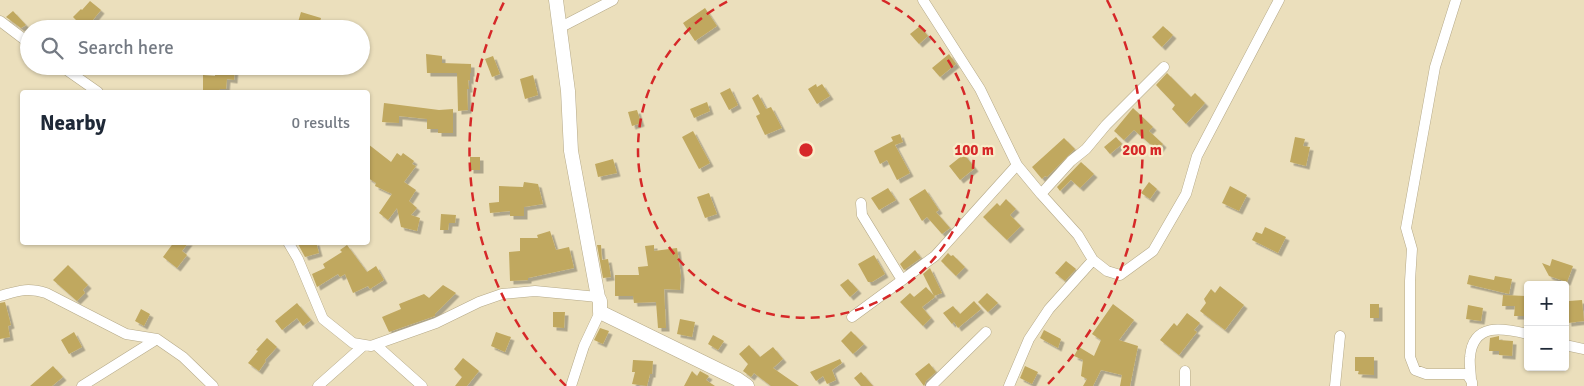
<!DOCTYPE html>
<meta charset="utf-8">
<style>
:root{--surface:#fff;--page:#f2f2f3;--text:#1f2937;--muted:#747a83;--line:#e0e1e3}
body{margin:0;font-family:Signika,sans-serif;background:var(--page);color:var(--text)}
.controls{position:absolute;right:15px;bottom:15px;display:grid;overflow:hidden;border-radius:5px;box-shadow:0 1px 4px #0004}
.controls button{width:45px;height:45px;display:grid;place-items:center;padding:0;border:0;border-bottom:1px solid var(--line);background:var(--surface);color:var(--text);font:25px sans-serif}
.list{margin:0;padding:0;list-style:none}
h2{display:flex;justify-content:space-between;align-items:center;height:65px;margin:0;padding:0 20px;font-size:21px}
h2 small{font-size:16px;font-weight:400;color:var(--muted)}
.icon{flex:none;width:28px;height:28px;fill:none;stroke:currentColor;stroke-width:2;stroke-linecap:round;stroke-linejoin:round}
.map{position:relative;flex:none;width:1584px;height:386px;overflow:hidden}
.search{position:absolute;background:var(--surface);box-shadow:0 1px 4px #0004;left:20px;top:20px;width:350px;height:55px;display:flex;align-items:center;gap:12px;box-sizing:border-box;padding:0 18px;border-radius:28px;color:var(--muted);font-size:19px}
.panel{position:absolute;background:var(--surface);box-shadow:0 1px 4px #0004;left:20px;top:90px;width:350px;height:155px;border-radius:5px}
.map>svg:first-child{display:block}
.building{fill:#c0a85f;filter:url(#shadow)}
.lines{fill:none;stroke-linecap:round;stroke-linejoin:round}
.street-casing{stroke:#b5a988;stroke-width:11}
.secondary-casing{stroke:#b5a988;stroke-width:15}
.street{stroke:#fff;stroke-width:10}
.secondary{stroke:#fff;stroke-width:14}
.ring{fill:none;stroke:#d62828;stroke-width:2.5;stroke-dasharray:9 6}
.centre{fill:#d62828;stroke:#f8ecc9;stroke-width:2.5}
.ring-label{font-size:15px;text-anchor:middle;font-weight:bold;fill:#d62828;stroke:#f8ecc9;stroke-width:4.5;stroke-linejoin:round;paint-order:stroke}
</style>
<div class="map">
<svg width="1584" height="386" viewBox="0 0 1584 386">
<defs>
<filter id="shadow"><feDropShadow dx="3.5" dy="3.5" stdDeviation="0" flood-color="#0004"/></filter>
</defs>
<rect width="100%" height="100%" fill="#ebdfbc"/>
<path class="building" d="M90,1l11,9 -9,11 8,8h-15l-12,-12 8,-8 1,1z
M705,8l12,18 -22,15 -12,-18z
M13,11l13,14 -5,3 -15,-11z
M301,12l20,6 -3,11h-22z
M920,26l8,10 -9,8 -9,-10z
M1163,26l10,9 -11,12 -10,-10z
M426,54l16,2v7l29,1v9h-1v8l-2,-1 1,9h-2l1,21 -10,1 -1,-38h-30z
M949,54l7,10 -16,13 -8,-9z
M493,56l7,18 -8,3 -7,-18z
M215,66h20l-1,14 -7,-1 -1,10h-6l-1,3h-16v-17l12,1z
M1167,73l24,24 4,-4 10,10 -19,21 -14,-15 3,-4 -19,-20z
M533,75l5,20 -13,4 -5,-20z
M816,84l1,3 5,-3 8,12 -13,8 -9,-15z
M730,88l8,17 -9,5 -9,-17z
M758,94l8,15 5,-2 11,21 -17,7 -9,-19 4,-2 -8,-16z
M707,102l3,9 -16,7 -4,-9z
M384,103l55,7 14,-1v24h-15v-4h-11v-10l-28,-3v7l-17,-1z
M1133,108l20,19 -4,4 14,13 -5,7 -24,-21 -10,10 -10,-9z
M637,110l4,13 -9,3 -4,-14z
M693,131l17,32 -11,6 -17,-32z
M900,134l3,8 -8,3 15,28 -13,7 -10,-20 -7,4 -6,-13 19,-10 -2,-4z
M1116,137l6,7 -12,10 -6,-7z
M1295,137l10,2 -2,7 7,1 -4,19 -16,-4z
M1064,138l11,11 -28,28 -2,-1 -3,3 -10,-12z
M368,144l23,18 6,-9 4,3 2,-3 11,8 -2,3 4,2 -12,16 12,8 -7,11 8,7 -6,7 9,3 -3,13 -16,-4 -4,-19 -9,12 -9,-7 13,-19 -17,-8 1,-3 -8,-5z
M964,154l11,14 -15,12 -11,-14z
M470,157h10v13h-10z
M613,159l4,14 -19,4 -3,-13z
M1081,162l13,12 -14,14 -9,-8 -11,11 -3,-4z
M524,182l14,2 5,20 -19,3v9h-14v-5l-20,2 -1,-10 10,-1v-16l24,1z
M1149,182l8,7 -7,10 -9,-6z
M1230,186l17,9 -8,16 -17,-8z
M888,188l8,12 -17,10 -8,-12z
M925,189l14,21 -3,2 14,16 -8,6 -15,-17 -5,4 -13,-22z
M709,193l8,21 -12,4 -8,-21z
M1006,199l10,10 -6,6 11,11 -14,14 -24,-23 14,-14 3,3z
M441,214l15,1 -1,8h-6l-1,7h-8z
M1265,227l21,10 -8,16 -26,-13 4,-8 6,2z
M550,231l6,19 13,-3 5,21 -46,10v2l-18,1 -1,-29 11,-1v-13h18l-1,-3z
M174,242h15l-7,9 5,4 -10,13 -14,-11z
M304,242h12l3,11 -14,4 -7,-13z
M347,245l20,27 9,-6 8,14 -14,9 -2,-3 -15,7 -8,-19 -5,3 -2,-3 -21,13 -5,-13 13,-6 -2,-4 19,-12 -2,-2z
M597,245h4l1,15 6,-1 3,18 -8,1z
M654,245v6l23,-3 4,28 -1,14 -16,-1 2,39h-8l-2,-26 -22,1 -1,-7h-18v-21h24l-1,-8 10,-1 -3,-20z
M915,250l6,8 -17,12 -4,-6z
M948,253l3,3 2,-1 12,12 -9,9 -15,-15z
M874,255l11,19 -13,8h-4l-10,-18z
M1552,259l21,7 -6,16 -18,-6 -7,-13 8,3z
M1066,261l10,8 -11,12 -10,-8z
M68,265l20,20 -5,5 2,3 -8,8 -24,-21z
M930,268l12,25 -8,3 -11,-22z
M1469,275l25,5 1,-4 17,3 -3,15 -42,-10z
M848,279l10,11 -8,7 -10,-12z
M443,285l13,8 -21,21v2l-46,16 -7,-15 19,-8 -2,-5 25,-10 5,4z
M1220,286l24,19 -19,25 -25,-19 6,-8 -2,-4 7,-10 4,4z
M926,287l9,10 -13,10 9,11 -8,8 -23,-24 10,-9 4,4z
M987,293l11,10 -10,9 -10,-10z
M1503,295l25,1v20h-14l1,-10h-13z
M1582,300l2,21 -16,2 -1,-8h-2v-11l4,-1v-2z
M974,301l7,8 -23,19 -4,-6 -2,2 -9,-11 10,-7 7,8z
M5,302l6,23 -3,1 2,11 -10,2v-36z
M297,303l14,17 -8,6 -6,-8 -15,12 -7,-9z
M1113,304l21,16 -15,20 19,6 -8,40h-10l2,-11 -21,-5 -8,16h-10l4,-7 -6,-3 2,-16 -9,-4 5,-9 15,9 7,-16 -9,-6z
M1370,304h9v14h-9z
M1468,305l15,3 -2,13 -15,-2z
M141,309l9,5 -6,12 -9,-5z
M553,312h12l-1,16 -11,-1z
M1187,313l13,10 -6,7 3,2 -18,23 -19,-15 14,-17 3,3z
M680,319l15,3 -3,15 -15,-3z
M600,328l9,3 -6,13 -9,-4z
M1044,330l17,9 -3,9 -18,-10z
M851,331l13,13 -11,10 -12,-13z
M74,332l8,15 -13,7 -8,-14z
M496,332l15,5 -6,15 -14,-6z
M713,335l11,6 -6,9 -10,-6z
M1499,336v4l14,1 -1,15 -13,-1v-4h-10l1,-13z
M267,338l10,9 -12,13 1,1 -7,10 -11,-8 10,-12 -2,-1z
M749,345l11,12 13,-10 10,12 -10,9 26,18h-28l-17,-13 -3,4 -8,-6 5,-7 -9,-10z
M1355,357h19v18l-16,-1 1,-3h-4z
M463,358l16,13 -12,15h-12l7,-9 -8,-8z
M840,359l2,4 -10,7 4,10 -9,4 -4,-8 -7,5 -6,-9z
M633,360l20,1 -1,13h-2l-3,12 -15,-2 3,-12h-3z
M929,363l7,9 -10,9 -2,5 -9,-12z
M53,366l10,11 -11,9h-22z
M1025,366l13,6 -6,12 -12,-6z
M692,371l5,5 3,-5 9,5 -3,4 9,6h-31z
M861,372l12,14h-12l-7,-8z"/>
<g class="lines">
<g class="street-casing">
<path id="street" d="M923,0l57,89 37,76 24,29 37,41 15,25
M1456,0l-21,67 -29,161 6,21 -2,32v76l5,13 11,4h41l5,8v4
M0,21l29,22
M561,27l52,-27
M61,66l37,26
M1041,194l30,-33 15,-12 20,-24 58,-58
M861,203l1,12 40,65
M288,242l10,17 25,60 30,24 18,3 65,-23 43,-21 23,-8 33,-3 63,6
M0,296c18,-5 27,-9 46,-3l80,41 31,5 26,18 30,29
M852,317l83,-61 82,-91
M376,345l46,41
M1565,345l19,4
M1185,371v15
M1471,380c0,-7 -2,-16 -1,-23 3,-35 33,-29 58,-23
M82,386l75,-47
M318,386l45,-40
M571,386l13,-40 16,-34
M931,386l55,-54
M1009,386l20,-47 20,-30 44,-49 14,11 13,4 33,-24 33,-57 11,-38 82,-156
M1335,386l5,-50"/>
</g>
<g class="secondary-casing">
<path id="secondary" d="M556,0l12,91 3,60 27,146 2,4v11l137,67 10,7"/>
</g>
<use href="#street" class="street"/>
<use href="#secondary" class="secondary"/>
</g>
<g class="ring">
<path d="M882 0A168 168 0 1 1 730 0"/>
<path d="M566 386A336 336 0 0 1 505 0M1107 0A336 336 0 0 1 1046 386"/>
</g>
<circle cx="806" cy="150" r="8" class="centre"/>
<g class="ring-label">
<text x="974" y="155">100 m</text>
<text x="1142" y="155">200 m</text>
</g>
</svg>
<div class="controls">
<button>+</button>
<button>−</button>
</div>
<div class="search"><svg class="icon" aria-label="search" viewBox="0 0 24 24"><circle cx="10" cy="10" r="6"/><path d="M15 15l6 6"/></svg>Search here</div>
<section class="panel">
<h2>Nearby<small>0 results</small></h2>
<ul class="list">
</ul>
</section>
</div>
